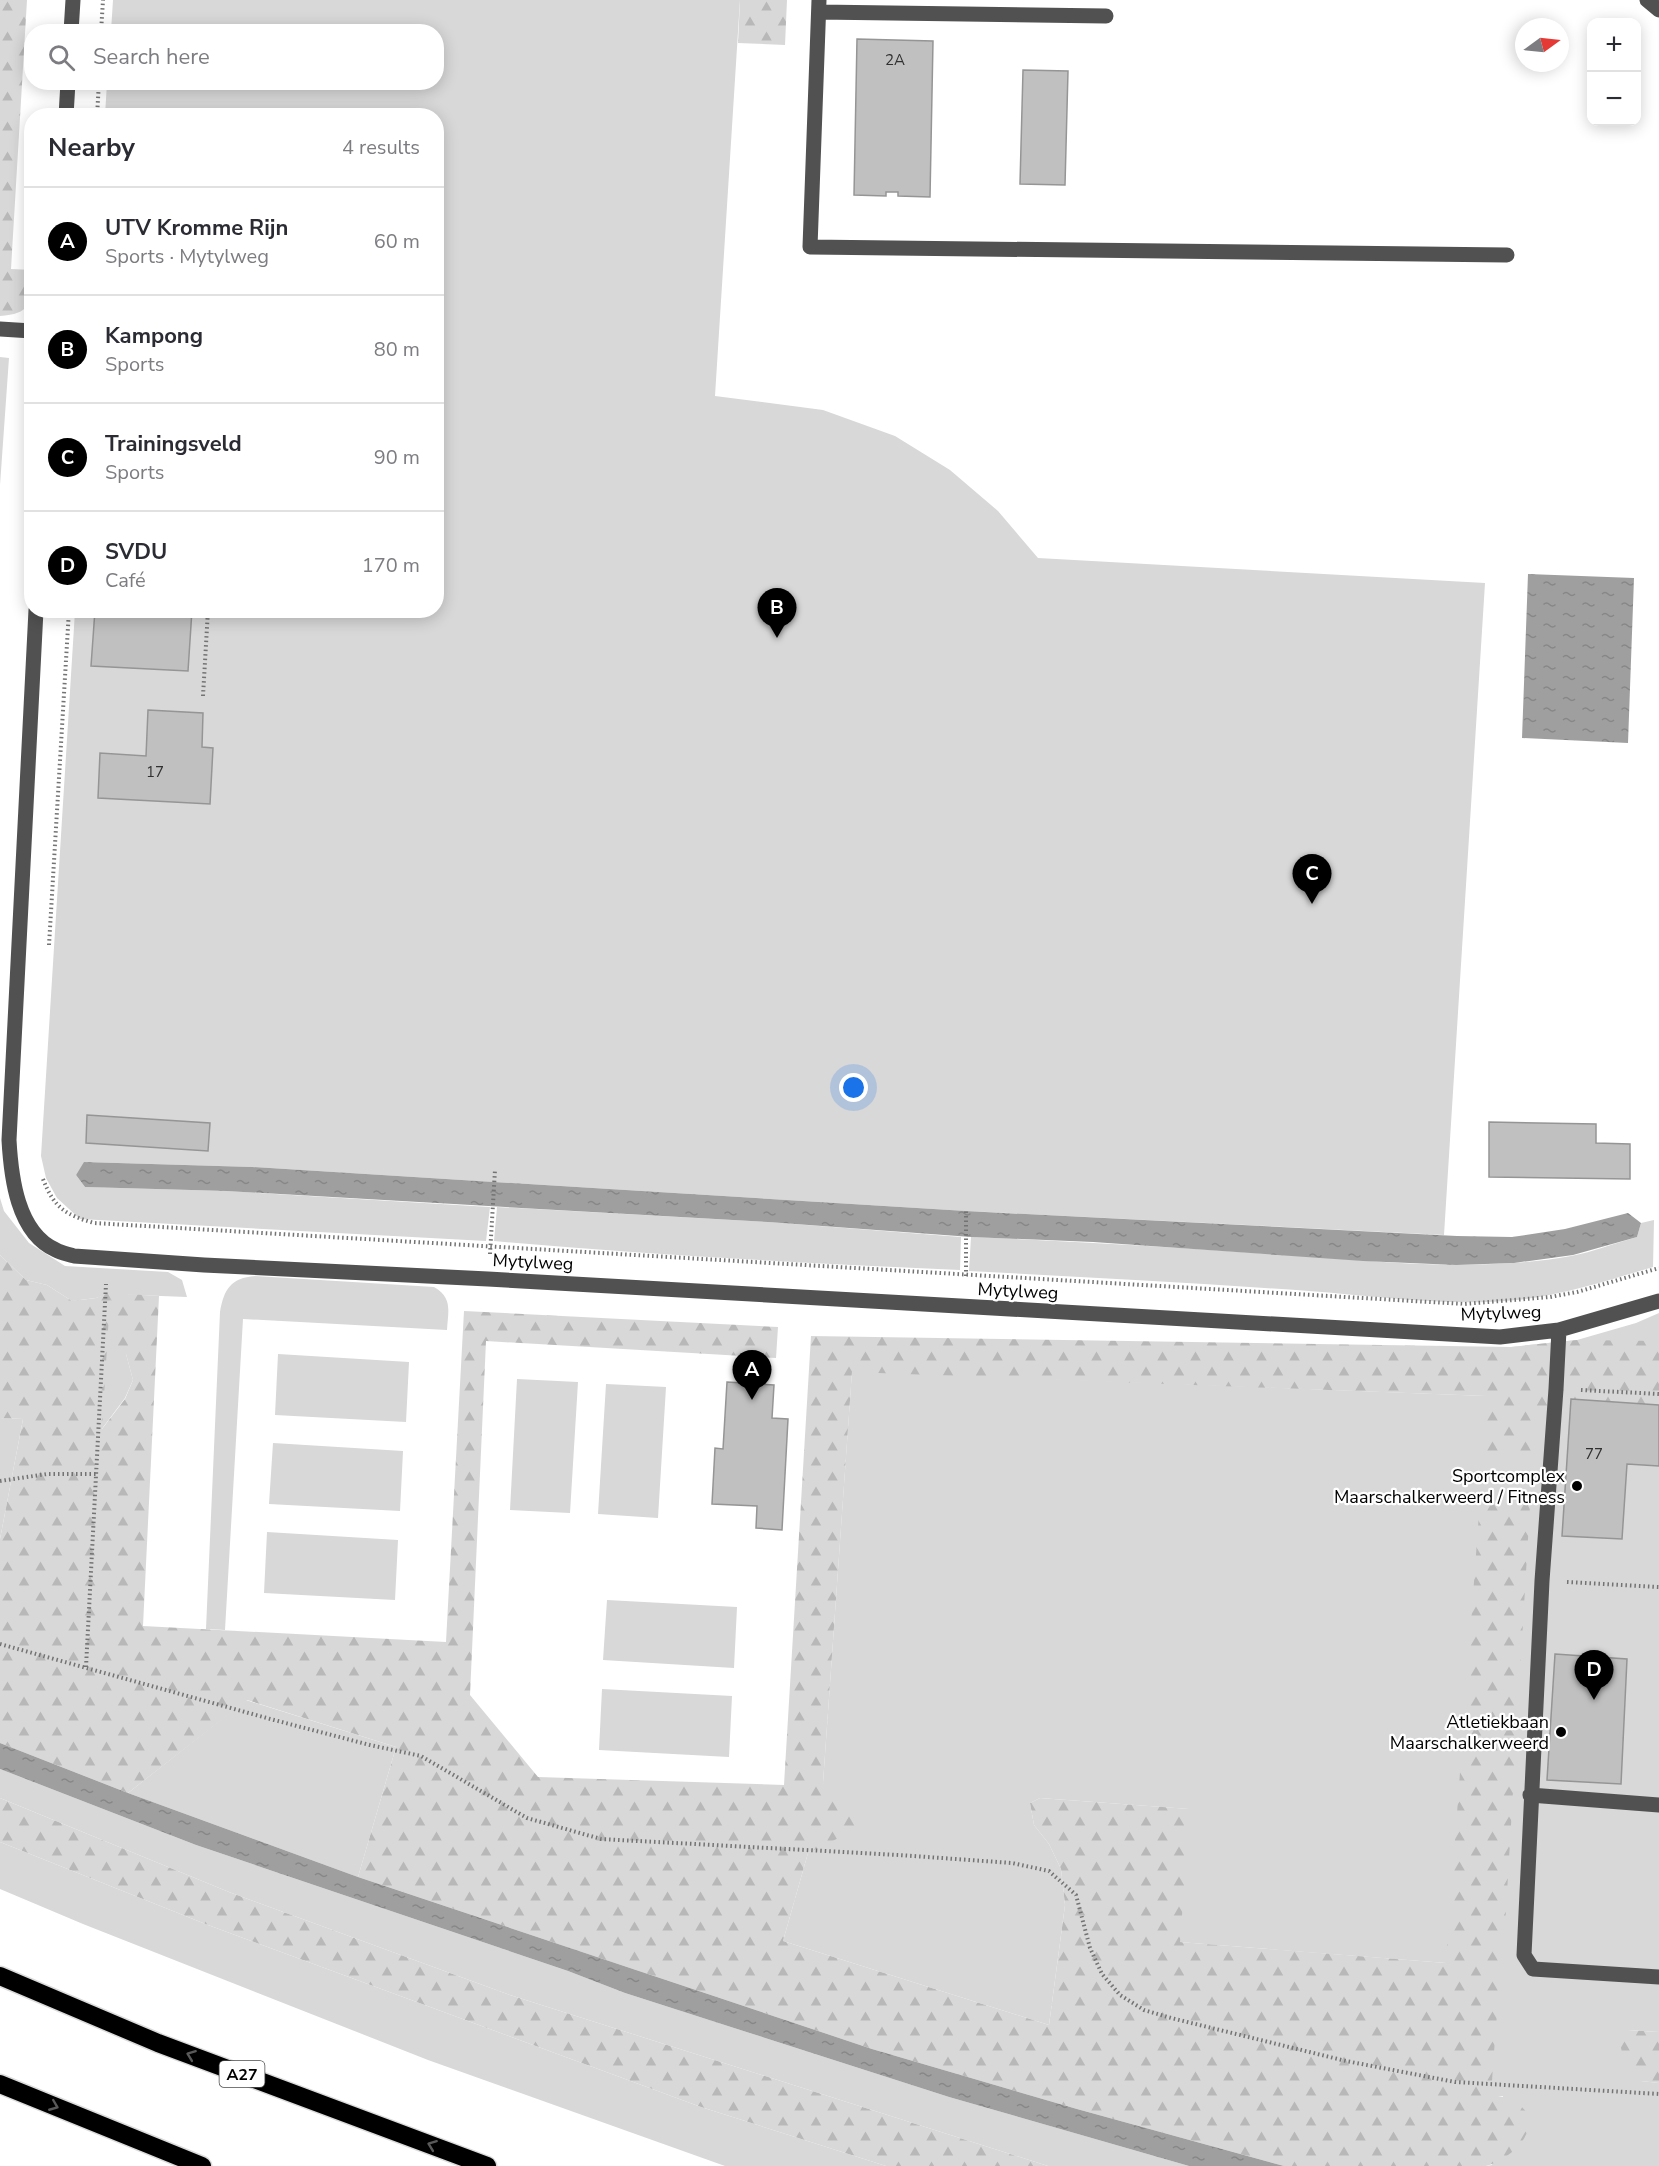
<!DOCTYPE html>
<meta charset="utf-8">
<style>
:root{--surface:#fff;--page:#f7f7f7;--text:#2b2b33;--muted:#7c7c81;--line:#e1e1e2;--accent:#000}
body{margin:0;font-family:"Nunito Sans",sans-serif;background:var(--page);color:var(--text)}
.controls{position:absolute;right:18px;top:18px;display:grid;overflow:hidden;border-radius:12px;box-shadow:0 3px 15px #0003}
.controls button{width:54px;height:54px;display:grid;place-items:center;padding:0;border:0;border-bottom:2px solid var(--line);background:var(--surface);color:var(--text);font:30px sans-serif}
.compass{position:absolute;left:1515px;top:18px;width:54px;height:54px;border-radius:50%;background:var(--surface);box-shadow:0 3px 15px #0003;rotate:75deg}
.you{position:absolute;left:854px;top:1088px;width:21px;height:21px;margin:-15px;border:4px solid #fff;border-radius:50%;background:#1a73e8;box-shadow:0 0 0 9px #1a73e833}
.badge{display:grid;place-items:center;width:39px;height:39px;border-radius:50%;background:var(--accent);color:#fff;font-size:20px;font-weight:700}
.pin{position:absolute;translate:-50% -50px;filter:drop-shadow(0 2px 3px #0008)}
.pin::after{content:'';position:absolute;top:32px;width:21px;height:18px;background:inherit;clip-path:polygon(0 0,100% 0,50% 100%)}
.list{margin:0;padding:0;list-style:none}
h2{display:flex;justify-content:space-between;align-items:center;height:78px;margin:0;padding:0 24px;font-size:26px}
h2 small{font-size:20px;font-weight:400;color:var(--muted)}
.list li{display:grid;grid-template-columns:39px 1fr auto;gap:18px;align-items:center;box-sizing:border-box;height:108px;padding:0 24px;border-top:2px solid var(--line)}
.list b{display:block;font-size:22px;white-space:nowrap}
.list p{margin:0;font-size:20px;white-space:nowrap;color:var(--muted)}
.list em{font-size:20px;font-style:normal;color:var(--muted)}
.icon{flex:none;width:33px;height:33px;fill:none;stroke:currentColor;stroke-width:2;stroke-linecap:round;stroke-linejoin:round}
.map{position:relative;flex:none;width:1659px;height:2166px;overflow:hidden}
.search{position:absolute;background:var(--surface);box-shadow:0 3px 15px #0003;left:24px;top:24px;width:420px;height:66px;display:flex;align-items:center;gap:15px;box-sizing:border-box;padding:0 21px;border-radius:24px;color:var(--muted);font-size:22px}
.panel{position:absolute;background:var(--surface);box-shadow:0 3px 15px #0003;left:24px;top:108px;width:420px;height:510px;border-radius:24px}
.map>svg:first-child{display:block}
.grass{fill:#d8d8d8}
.forest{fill:url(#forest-firs);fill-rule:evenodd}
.water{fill:url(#water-ripples)}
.building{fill:#c0c0c0;stroke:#959595;stroke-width:1.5}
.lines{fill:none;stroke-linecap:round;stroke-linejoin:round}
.highway-casing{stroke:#dbdbdb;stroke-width:21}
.path{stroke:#737373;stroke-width:4;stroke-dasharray:1.5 3;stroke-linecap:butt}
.minor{stroke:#515151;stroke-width:15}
.highway{stroke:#000;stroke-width:18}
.oneway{stroke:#595959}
.poi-dot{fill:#000;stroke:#fff;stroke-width:2}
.labels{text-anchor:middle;stroke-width:4.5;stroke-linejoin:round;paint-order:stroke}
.number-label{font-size:15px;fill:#303030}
.shield{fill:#fff;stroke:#4c4c4c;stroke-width:1.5}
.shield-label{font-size:16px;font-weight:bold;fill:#000}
.street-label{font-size:18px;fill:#000;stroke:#fff}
.poi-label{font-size:18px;fill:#000;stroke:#fff;text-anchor:end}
</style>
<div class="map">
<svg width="1659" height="2166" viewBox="0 0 1659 2166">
<defs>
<pattern id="forest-firs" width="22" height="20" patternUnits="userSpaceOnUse" patternTransform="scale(1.5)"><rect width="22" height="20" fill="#d8d8d8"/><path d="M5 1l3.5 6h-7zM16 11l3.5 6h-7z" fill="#b8b8b8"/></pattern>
<pattern id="water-ripples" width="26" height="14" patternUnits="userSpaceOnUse" patternTransform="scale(1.5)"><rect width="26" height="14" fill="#9f9f9f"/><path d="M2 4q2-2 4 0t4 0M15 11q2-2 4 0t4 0" fill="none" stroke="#878787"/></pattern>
</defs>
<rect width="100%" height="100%" fill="#fff"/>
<path class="grass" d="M113,0h627l-25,396 108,14 72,26 55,34 48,41 40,47 447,25 -41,652 -478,-24 -714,-44 -167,-5 -9,13 9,12 141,4 264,16 -4,34 -406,-22 -23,-21 -11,-20 -5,-22 34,-545 361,-1v-494l-331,-1 2,-32 329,-1v-50l-325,-1z
M0,357l9,1 -9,127z
M0,1198l4,13 25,32 36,23 103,6 14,8 5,17 -77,-3 23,86 -8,18 -24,32 8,-136 -13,4 -24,3 -25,-16 -21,-5 -26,-25z
M497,1207l271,15 193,15 -1,33c-155,-7 -311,-15 -466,-29z
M1654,1220l-1,47c-44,13 -90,28 -136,33 -69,7 -140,-4 -208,-9 -113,-8 -226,-14 -340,-20l2,-34c100,4 200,10 300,17 99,6 201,20 300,2 22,-4 44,-13 66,-19l4,-14z
M255,1276l179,11c19,11 14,24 13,43l-204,-11 -18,311 -19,-1 14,-317c4,-23 11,-34 35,-36z
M1659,1313v719l-31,-2 13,51 18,2v83h-173l6,-1 11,-69h-13l2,-18 -46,-115 -267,-21 10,-133 -149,-11 -10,5 4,22 15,19 12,25 4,36 -16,120 -266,-84 25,-88 31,-17 -16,-53 29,-412 634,25 25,-49 66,-7 59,-17z
M278,1354l131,8 -3,60 -131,-7z
M517,1379l61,3 -8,131 -60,-3z
M606,1384l60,3 -8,131 -60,-4z
M0,1418l23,1 -23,120z
M273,1443l130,8 -3,60 -131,-7z
M267,1532l131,8 -3,60 -131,-7z
M607,1600l130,7 -3,61 -131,-8z
M602,1689l130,7 -3,61 -130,-7z
M246,1700l150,47 -38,130 -230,-84z
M0,1769l196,76 372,126 57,22 324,104 240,69h-141l-538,-171 -281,-103 -229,-94z
M0,1842l208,83 493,182 185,59h-161l-297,-106 -345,-136 -83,-35z"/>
<path class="forest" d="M0,0h27l-16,269 21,1c0,28 3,44 -32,46z
M740,0h47l-2,45 -47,-2z
M0,1255l26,25 21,5 25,16 24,-3 13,-5 50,3 -16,330 303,16 18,-331 314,16 -2,31 -290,-17 -16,354 68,82 246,8 27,-449 700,11 66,-7 82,1v74l-121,-8 -6,51 -49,-5 2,-57 -633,-24 -29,411 50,38 -65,32 -25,88 266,84 16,-120 -4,-36 -12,-25 -15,-19 -4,-22 10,-5 150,11 -10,133 266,21 34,-463 50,5 -28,472 -6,47 -5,71c18,2 26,5 38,20 0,4 0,10 -1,14 -4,17 -26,33 -42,37h-202l-207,-57 -205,-60 -514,-172 38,-130 -149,-47 -119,93 -128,-50v-204l23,-120 -23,-1zM110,1298l8,50 8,6 7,26 -8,19 -23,30z
M0,1798l229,94 281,103 538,171h-162l-185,-59 -493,-182 -208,-83z
M1628,2030l31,2v51l-18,-2 -16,-11 -5,-28z"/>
<path class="water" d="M1528,574l106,4 -6,165 -106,-5z
M84,1162l168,5 714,44 491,25 55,1 53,-8 63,-16 13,10 -4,14 -64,18 -59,8 -58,2 -93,-4 -270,-19 -122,-5 -203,-15 -542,-31 -141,-4 -9,-12z
M0,1743l128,50 230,84 514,172 205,60 207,57h-95l-240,-69 -324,-104 -57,-22 -372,-126 -196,-76z"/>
<path class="building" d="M857,39l76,2 -3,156 -32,-1v-4h-12v4l-32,-1z
M1023,70l45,1 -3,114 -45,-1z
M95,610h97l-4,61 -97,-5z
M148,710l55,3 -1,34 11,1 -3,56 -112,-6 2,-45 46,3z
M87,1115l123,8 -2,28 -122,-8z
M1489,1122l107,2v19l34,1v35l-141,-2z
M727,1382l47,3 -2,33 16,1 -6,111 -26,-2 1,-22 -45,-2 3,-56 8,1z
M1571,1399l88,6v61l-32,-2 -5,75 -60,-3z
M1555,1654l72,5 -6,125 -74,-4z"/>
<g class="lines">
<g class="highway-casing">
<path id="highway" d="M0,1976l158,67 329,123
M0,2084l202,82"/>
</g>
<path class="path" d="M101,32l2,-32
M97,116l2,-34
M203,696l5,-86
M49,945l20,-335
M43,1179c11,29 23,36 51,44l1370,81 86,-7 27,-5 82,-24
M490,1254l5,-84
M966,1276v-65
M1581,1390l78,4
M0,1481l47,-7h50
M1567,1582l92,5
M0,1644l274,76 96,25 51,11 106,62 74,21 298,16 113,8 37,8 27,24 14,53 12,26 18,21 24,15 27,8 175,43 109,21 204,12
M86,1667l20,-383"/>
<path class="minor" d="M819,0l-9,247 697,8
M1647,0l12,10
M819,12l287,4
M71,32l2,-32
M66,116l2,-34
M0,329l32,2
M36,610l-27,530c2,36 8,93 47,110 5,3 12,4 18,6l130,9 284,14 1012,58 59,-7 100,-29
M1559,1330l-3,59 -14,192 -18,374 9,14 126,8
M1530,1795l129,10"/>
<use href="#highway" class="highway"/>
</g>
<defs><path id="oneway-chevron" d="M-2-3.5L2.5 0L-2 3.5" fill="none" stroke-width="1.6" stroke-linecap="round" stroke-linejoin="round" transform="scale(1.5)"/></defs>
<g class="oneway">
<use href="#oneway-chevron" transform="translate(191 2055) rotate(-159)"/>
<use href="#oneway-chevron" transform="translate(54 2106) rotate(22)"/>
<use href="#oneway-chevron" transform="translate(432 2145) rotate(-159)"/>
</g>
<g class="poi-dot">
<circle cx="1577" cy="1486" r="6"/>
<circle cx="1561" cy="1732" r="6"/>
</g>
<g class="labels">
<g class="number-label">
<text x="895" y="65">2A</text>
<text x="155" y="777">17</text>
<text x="1594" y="1459">77</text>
</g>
<rect class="shield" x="219.5" y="2061" width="45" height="26" rx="4.5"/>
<g class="shield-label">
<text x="242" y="2080">A27</text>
</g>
<g class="street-label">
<text transform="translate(533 1262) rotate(3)" y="6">Mytylweg</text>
<text transform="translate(1018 1291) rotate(3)" y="6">Mytylweg</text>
<text transform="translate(1501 1313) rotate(-2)" y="6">Mytylweg</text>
</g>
<g class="poi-label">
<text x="1565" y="1482">Sportcomplex<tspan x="1565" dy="21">Maarschalkerweerd / Fitness</tspan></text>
<text x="1549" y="1728">Atletiekbaan<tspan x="1549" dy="21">Maarschalkerweerd</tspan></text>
</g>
</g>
</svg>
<div class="controls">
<button>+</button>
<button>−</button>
</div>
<svg class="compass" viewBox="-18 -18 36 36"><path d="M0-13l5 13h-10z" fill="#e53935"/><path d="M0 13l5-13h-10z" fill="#7c7c81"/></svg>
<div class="you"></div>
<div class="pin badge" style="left:752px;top:1400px">A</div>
<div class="pin badge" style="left:777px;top:638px">B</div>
<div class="pin badge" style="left:1312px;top:904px">C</div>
<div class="pin badge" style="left:1594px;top:1700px">D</div>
<div class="search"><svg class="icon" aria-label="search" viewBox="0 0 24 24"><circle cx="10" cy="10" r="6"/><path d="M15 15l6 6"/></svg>Search here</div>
<section class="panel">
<h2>Nearby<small>4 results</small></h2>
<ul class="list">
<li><span class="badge">A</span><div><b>UTV Kromme Rijn</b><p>Sports · Mytylweg</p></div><em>60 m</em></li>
<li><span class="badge">B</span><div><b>Kampong</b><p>Sports</p></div><em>80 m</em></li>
<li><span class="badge">C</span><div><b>Trainingsveld</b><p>Sports</p></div><em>90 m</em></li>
<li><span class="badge">D</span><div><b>SVDU</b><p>Café</p></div><em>170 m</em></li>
</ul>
</section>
</div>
